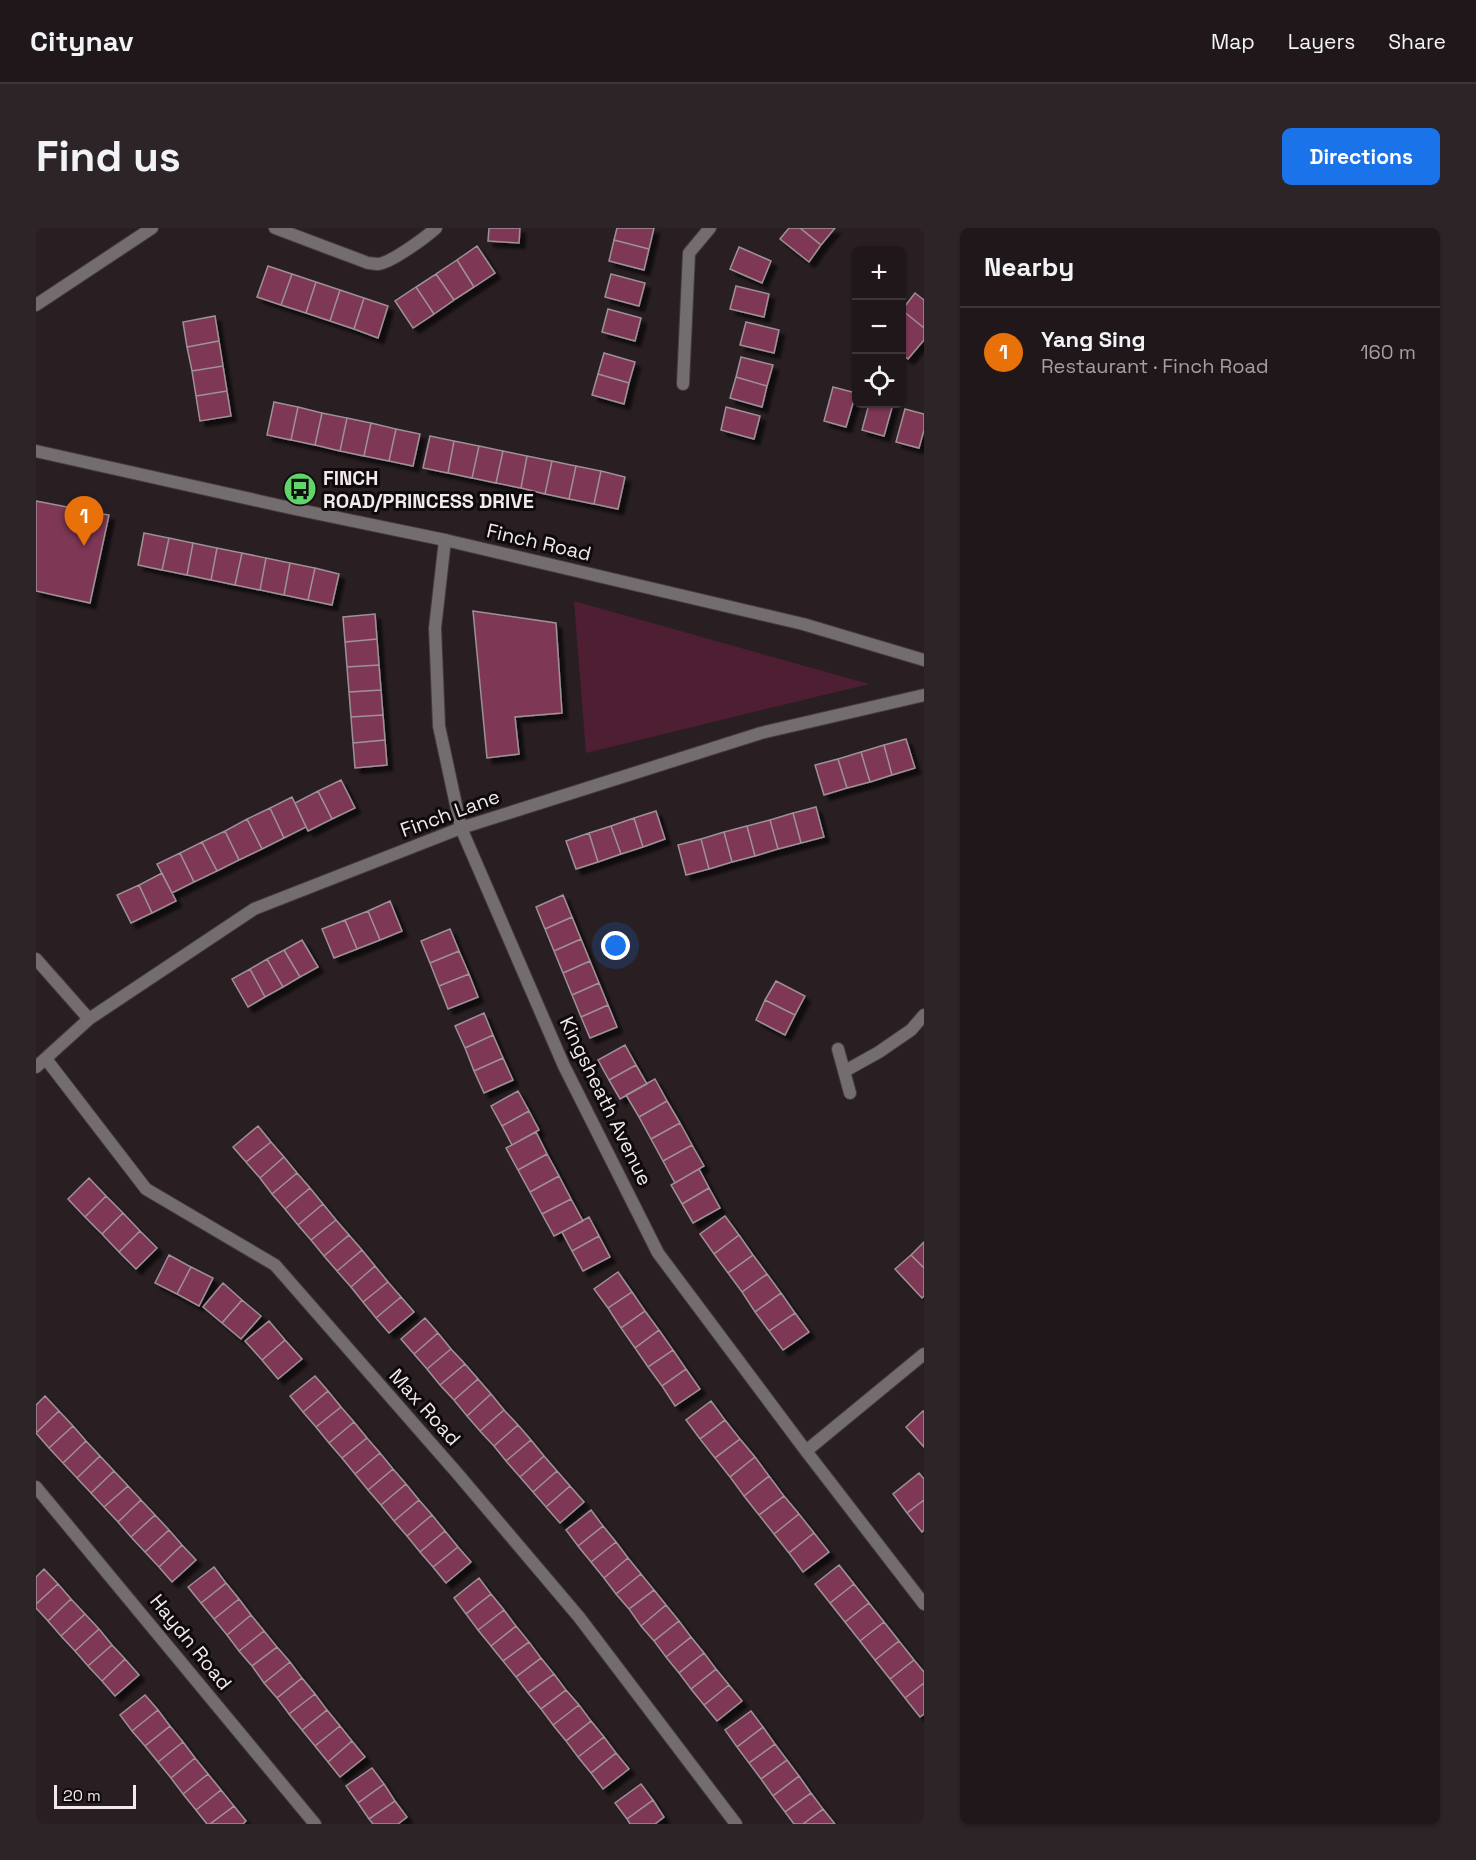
<!DOCTYPE html>
<meta charset="utf-8">
<style>
:root{--surface:#1f171a;--page:#2c2427;--text:#f1f3f6;--muted:#a19fa2;--line:#3c3639;--accent:#1a73e8}
body{margin:0;font-family:"Space Grotesk",sans-serif;background:var(--page);color:var(--text)}
.controls{position:absolute;right:18px;top:18px;display:grid;overflow:hidden;border-radius:9px;box-shadow:0 2px 4px #0004}
.controls button{width:54px;height:54px;display:grid;place-items:center;padding:0;border:0;border-bottom:2px solid var(--line);background:var(--surface);color:var(--text);font:30px sans-serif}
.scale{position:absolute;left:18px;bottom:15px;width:82px;box-sizing:border-box;padding-left:6px;border:3px solid #f1eaed;border-top:0;font-size:16px;line-height:21px;white-space:nowrap;color:#f1eaed;-webkit-text-stroke:4px #0f0a0c;paint-order:stroke}
.you{position:absolute;left:580px;top:718px;width:21px;height:21px;margin:-15px;border:4px solid #fff;border-radius:50%;background:#1a73e8;box-shadow:0 0 0 9px #1a73e833}
.badge{display:grid;place-items:center;width:39px;height:39px;border-radius:50%;background:var(--accent);color:#fff;font-size:20px;font-weight:700}
.pin{position:absolute;translate:-50% -50px;filter:drop-shadow(0 2px 3px #0008)}
.pin::after{content:'';position:absolute;top:32px;width:21px;height:18px;background:inherit;clip-path:polygon(0 0,100% 0,50% 100%)}
.list{margin:0;padding:0;list-style:none}
h2{display:flex;justify-content:space-between;align-items:center;height:78px;margin:0;padding:0 24px;font-size:26px}
h2 small{font-size:20px;font-weight:400;color:var(--muted)}
.list li{display:grid;grid-template-columns:39px 1fr auto;gap:18px;align-items:center;box-sizing:border-box;height:90px;padding:0 24px;border-top:2px solid var(--line)}
.list b{display:block;font-size:22px;white-space:nowrap}
.list p{margin:0;font-size:20px;white-space:nowrap;color:var(--muted)}
.list em{font-size:20px;font-style:normal;color:var(--muted)}
.icon{flex:none;width:33px;height:33px;fill:none;stroke:currentColor;stroke-width:2;stroke-linecap:round;stroke-linejoin:round}
.map{position:relative;flex:none;width:888px;height:1596px;overflow:hidden;border-radius:9px}
header{display:flex;align-items:center;gap:36px;box-sizing:border-box;height:84px;padding:0 30px;background:var(--surface);border-bottom:2px solid var(--line)}
header strong{font-size:28px}
nav{display:flex;gap:33px;margin-inline-start:auto;font-size:21px}
.intro{display:flex;align-items:center;justify-content:space-between;box-sizing:border-box;height:144px;padding:0 36px}
h1{margin:0;font-size:42px}
.button{padding:15px 27px;border-radius:9px;background:var(--accent);color:#fff;font-size:21px;font-weight:700}
main{display:flex;gap:36px;padding:0 36px}
aside{flex:1;background:var(--surface);border-radius:9px;box-shadow:0 2px 4px #0004}
.map>svg:first-child{display:block}
.green{fill:#4e1e33}
.building{fill:#7e3756;stroke:#9e9195;stroke-width:1.5;filter:url(#shadow)}
.lines{fill:none;stroke-linecap:round;stroke-linejoin:round}
.minor-casing{stroke:#453b3f;stroke-width:14}
.tertiary-casing{stroke:#453b3f;stroke-width:14}
.minor{stroke:#736d6f;stroke-width:12}
.tertiary{stroke:#736d6f;stroke-width:12}
.labels{text-anchor:middle;stroke-width:6;stroke-linejoin:round;paint-order:stroke}
.poi-label{font-size:20px;font-weight:bold;fill:#f1eaed;stroke:#0f0a0c;text-anchor:start}
.street-label{font-size:20px;fill:#f1eaed;stroke:#0f0a0c}
</style>
<header>
<strong>Citynav</strong>
<nav><a>Map</a><a>Layers</a><a>Share</a></nav>
</header>
<div class="intro"><h1>Find us</h1><a class="button">Directions</a></div>
<main>
<div class="map">
<svg width="888" height="1596" viewBox="0 0 888 1596">
<defs>
<filter id="shadow"><feDropShadow dx="5.5" dy="5.5" stdDeviation="1.5" flood-color="#0009"/></filter>
</defs>
<rect width="100%" height="100%" fill="#291f23"/>
<path class="green" d="M538,373l295,83 -283,69z"/>
<path class="building" d="M453,0h31l-1,15 -31,-2z
M581,0h37l-5,21 -35,-9z
M753,0h11l21,17 -12,17 -29,-23z
M764,0h35l-14,17z
M578,12l35,9 -5,21 -35,-9z
M441,18l18,27 -21,14 -17,-27z
M703,19l32,14 -9,22 -32,-14z
M421,32l17,27 -20,13 -18,-26z
M232,38l24,8 -11,31 -24,-8z
M256,46l24,8 -10,31 -25,-8z
M400,46l18,26 -20,14 -18,-27z
M575,46l34,9 -6,23 -34,-9z
M280,54l24,8 -10,31 -24,-8z
M700,58l33,8 -5,23 -34,-8z
M380,59l18,27 -21,14 -18,-27z
M304,62l24,8 -10,31 -24,-8z
M879,65l9,7v28l-22,-18z
M328,70l24,8 -10,32 -24,-9z
M572,81l33,9 -6,23 -33,-9z
M866,82l22,18v12l-16,19 -6,-5z
M179,88l4,25 -32,6 -4,-25z
M710,94l33,8 -5,23 -34,-8z
M183,113l4,25 -31,5 -5,-24z
M568,125l31,9 -6,21 -31,-9z
M705,129l32,8 -6,21 -31,-9z
M187,138l4,25 -31,5 -4,-25z
M562,146l31,9 -5,21 -32,-9z
M700,149l31,9 -5,21 -32,-9z
M797,159l23,6 -10,34 -22,-6z
M191,163l4,25 -31,5 -4,-25z
M238,174l24,5 -7,33 -24,-5z
M833,176h24l-9,32 -22,-6z
M262,179l24,6 -7,32 -24,-5z
M690,179l34,9 -6,23 -33,-9z
M869,181l19,5v16l-5,18 -23,-6z
M286,185l25,5 -7,33 -25,-6z
M311,190l24,5 -7,33 -24,-5z
M335,195l25,6 -7,32 -25,-5z
M360,201l24,5 -7,32 -24,-5z
M394,208l24,5 -6,32 -25,-5z
M418,213l25,5 -7,32 -24,-5z
M443,218l24,5 -7,32 -24,-5z
M467,223l24,5 -6,32 -25,-5z
M491,228l25,5 -7,33 -24,-6z
M516,233l24,5 -7,33 -24,-5z
M540,238l25,5 -7,33 -25,-5z
M565,243l24,6 -7,32 -24,-5z
M0,273l73,14 -19,88 -54,-12z
M108,305l25,5 -7,32 -24,-5z
M133,310l24,5 -6,32 -25,-5z
M157,315l24,5 -6,32 -24,-5z
M181,320l25,5 -7,32 -24,-5z
M206,325l24,5 -6,32 -25,-5z
M230,330l24,5 -6,32 -24,-5z
M254,335l25,5 -7,32 -24,-5z
M279,340l24,6 -7,31 -24,-5z
M437,383l83,12 6,90 -47,4 4,37 -32,4z
M339,386l2,25 -32,3 -2,-25z
M341,411l2,26 -32,2 -2,-25z
M343,437l2,25 -32,2 -2,-25z
M345,462l2,25 -32,2 -2,-25z
M347,487l2,25 -32,3 -2,-26z
M870,511l9,29 -23,7 -8,-30z
M349,512l2,25 -32,3 -2,-25z
M848,517l8,30 -22,7 -9,-30z
M825,524l9,30 -23,6 -9,-29z
M802,531l9,29 -23,7 -9,-30z
M305,552l14,28 -23,11 -14,-28z
M282,563l14,28 -24,12 -13,-28z
M256,569l14,30 -22,11 -14,-30z
M780,579l8,30 -23,6 -8,-30z
M234,580l14,30 -22,11 -15,-30z
M620,583l9,28 -22,8 -9,-29z
M757,585l8,30 -23,6 -8,-29z
M598,590l9,29 -22,7 -10,-28z
M211,591l15,30 -23,11 -14,-29z
M734,592l8,29 -23,7 -8,-30z
M575,598l10,28 -23,8 -9,-29z
M711,598l8,30 -23,6 -8,-30z
M189,603l14,29 -22,11 -15,-29z
M688,604l8,30 -23,7 -8,-30z
M553,605l9,29 -22,7 -10,-28z
M665,611l8,30 -23,6 -8,-30z
M166,614l15,29 -23,11 -14,-29z
M144,625l14,29 -22,11 -15,-29z
M126,645l14,28 -24,12 -13,-28z
M103,657l13,28 -21,10 -14,-28z
M527,667l9,22 -27,12 -9,-22z
M354,673l12,30 -22,9 -12,-29z
M332,683l12,29 -23,9 -12,-29z
M536,689l9,22 -27,12 -9,-22z
M309,692l12,29 -23,9 -12,-29z
M414,701l9,22 -29,12 -9,-22z
M545,711l9,22 -27,12 -9,-22z
M266,712l16,27 -18,10 -16,-27z
M248,722l16,27 -17,10 -16,-28z
M423,723l10,23 -30,12 -9,-23z
M231,731l16,28 -18,10 -15,-28z
M554,733l9,22 -27,12 -9,-22z
M214,741l15,28 -17,10 -16,-28z
M433,746l9,23 -30,12 -9,-23z
M740,753l29,15 -10,19 -30,-15z
M563,755l9,22 -27,12 -9,-22z
M729,772l30,15 -10,20 -29,-15z
M572,777l9,22 -27,11 -9,-21z
M448,785l9,22 -28,13 -10,-22z
M457,807l10,23 -29,13 -9,-23z
M589,817l11,20 -27,15 -11,-20z
M467,830l10,22 -29,13 -10,-22z
M600,837l11,19 -27,15 -11,-19z
M619,851l12,22 -28,16 -13,-22z
M482,863l11,20 -27,15 -11,-20z
M631,873l13,22 -29,16 -12,-22z
M493,883l10,19 -27,15 -10,-19z
M644,895l12,22 -29,16 -12,-22z
M222,898l13,16 -25,20 -13,-15z
M500,904l11,22 -29,16 -12,-22z
M235,914l13,15 -24,21 -14,-16z
M656,917l12,21 -29,17 -12,-22z
M511,926l12,22 -29,16 -12,-22z
M248,929l13,16 -25,21 -12,-16z
M663,941l10,19 -27,16 -11,-19z
M261,945l13,15 -25,21 -13,-15z
M523,948l12,23 -29,15 -12,-22z
M53,950l17,18 -21,21 -17,-18z
M274,960l13,16 -25,21 -13,-16z
M673,960l11,20 -27,15 -11,-19z
M70,968l17,17 -21,21 -17,-17z
M535,971l12,22 -29,15 -12,-22z
M287,976l13,16 -25,20 -13,-15z
M87,985l17,18 -21,21 -17,-18z
M689,988l14,19 -25,19 -14,-20z
M553,989l10,19 -27,15 -10,-19z
M300,992l13,15 -25,21 -13,-16z
M104,1003l17,17 -21,21 -17,-17z
M313,1007l13,15 -25,21 -13,-15z
M703,1007l14,20 -25,18 -14,-19z
M563,1008l11,21 -27,14 -11,-20z
M888,1014v26l-13,-13z
M326,1022l13,16 -24,21 -14,-16z
M133,1027l22,12 -14,27 -22,-11z
M717,1027l14,19 -25,18 -14,-19z
M875,1027l13,13v28l-2,2 -27,-29z
M339,1038l13,16 -25,20 -12,-15z
M155,1039l22,11 -14,28 -22,-12z
M582,1044l14,20 -24,16 -14,-19z
M731,1046l14,19 -26,19 -13,-20z
M352,1054l13,15 -25,21 -13,-16z
M187,1055l19,17 -20,23 -19,-16z
M596,1064l13,19 -24,17 -13,-20z
M745,1065l14,20 -26,18 -14,-19z
M365,1069l13,15 -25,21 -13,-15z
M206,1072l19,16 -20,23 -19,-16z
M609,1083l14,19 -24,18 -14,-20z
M759,1085l14,19 -26,18 -14,-19z
M389,1090l13,15 -24,21 -13,-15z
M233,1093l16,19 -23,20 -17,-19z
M623,1102l14,20 -25,17 -13,-19z
M402,1105l13,16 -24,20 -13,-15z
M249,1112l17,19 -24,20 -16,-19z
M415,1121l14,15 -25,21 -13,-16z
M637,1122l13,19 -24,17 -14,-19z
M429,1136l13,15 -24,21 -14,-15z
M650,1141l14,20 -25,17 -13,-20z
M279,1148l13,15 -25,21 -13,-16z
M442,1151l13,15 -24,22 -13,-16z
M292,1163l13,16 -25,20 -13,-15z
M455,1166l13,16 -24,21 -13,-15z
M9,1168l14,15 -23,22v-28z
M675,1173l14,19 -25,19 -14,-19z
M305,1179l13,15 -25,21 -13,-16z
M468,1182l14,15 -24,21 -14,-15z
M23,1183l14,15 -24,22 -13,-15z
M887,1183h1v36l-18,-20z
M689,1192l15,19 -25,19 -15,-19z
M318,1194l13,16 -25,20 -13,-15z
M482,1197l13,15 -25,21 -12,-15z
M37,1198l13,15 -23,22 -14,-15z
M331,1210l13,15 -25,21 -13,-16z
M704,1211l15,18 -25,20 -15,-19z
M495,1212l13,16 -24,21 -14,-16z
M50,1213l14,15 -23,22 -14,-15z
M344,1225l13,16 -25,21 -13,-16z
M64,1228l14,15 -23,22 -14,-15z
M508,1228l13,15 -24,21 -13,-15z
M719,1229l14,19 -25,20 -14,-19z
M357,1241l13,15 -25,21 -13,-15z
M78,1243l14,15 -24,21 -13,-14z
M521,1243l13,15 -24,21 -13,-15z
M883,1245l5,6v21l-17,13 -14,-19z
M733,1248l15,20 -25,19 -15,-19z
M370,1256l13,16 -25,21 -13,-16z
M92,1258l13,14 -23,22 -14,-15z
M534,1258l14,16 -24,21 -14,-16z
M748,1268l15,18 -25,20 -15,-19z
M105,1272l14,15 -24,22 -13,-15z
M383,1272l13,15 -25,21 -13,-15z
M888,1272v30l-2,2 -15,-19z
M555,1282l12,16 -25,20 -12,-16z
M763,1286l15,19 -25,20 -15,-19z
M119,1287l14,15 -24,22 -14,-15z
M396,1287l13,16 -25,21 -13,-16z
M567,1298l13,16 -25,20 -13,-16z
M133,1302l13,15 -23,22 -14,-15z
M409,1303l13,16 -25,20 -13,-15z
M778,1305l15,19 -26,20 -14,-19z
M580,1314l12,16 -24,20 -13,-16z
M146,1317l14,15 -24,22 -13,-15z
M422,1319l13,15 -25,21 -13,-16z
M592,1330l13,16 -25,20 -12,-16z
M803,1337l15,19 -24,19 -15,-19z
M178,1339l12,16 -25,20 -13,-16z
M8,1341l14,15 -22,20v-27z
M605,1346l13,16 -25,19 -13,-15z
M443,1350l12,16 -25,20 -12,-16z
M190,1355l13,16 -25,20 -13,-16z
M22,1356l13,15 -23,22 -12,-13v-4z
M818,1356l15,19 -24,19 -15,-19z
M618,1362l12,15 -25,21 -12,-17z
M455,1366l13,16 -26,20 -12,-16z
M35,1371l14,15 -24,22 -13,-15z
M203,1371l12,16 -24,20 -13,-16z
M833,1375l15,19 -24,19 -15,-19z
M630,1377l13,16 -25,20 -13,-15z
M468,1382l12,16 -25,20 -13,-16z
M49,1386l14,15 -24,22 -14,-15z
M215,1387l13,16 -25,20 -12,-16z
M643,1393l12,16 -25,20 -12,-16z
M848,1394l15,19 -24,19 -15,-19z
M480,1398l13,16 -26,19 -12,-15z
M63,1401l13,16 -24,21 -13,-15z
M228,1403l13,16 -25,19 -13,-15z
M655,1409l13,16 -25,20 -13,-16z
M863,1413l15,19 -24,19 -15,-19z
M493,1414l12,16 -25,19 -13,-16z
M76,1417l13,14 -23,22 -14,-15z
M241,1419l13,15 -26,21 -12,-17z
M668,1425l12,16 -25,20 -12,-16z
M505,1430l13,16 -26,19 -12,-16z
M89,1431l14,16 -24,21 -13,-15z
M878,1432l10,12v11l-19,15 -15,-19z
M254,1434l12,16 -25,20 -13,-15z
M680,1441l13,16 -25,20 -13,-16z
M518,1446l12,16 -25,19 -13,-16z
M266,1450l13,16 -26,20 -12,-16z
M888,1455v31l-4,3 -15,-19z
M693,1457l13,16 -25,20 -13,-16z
M530,1462l13,15 -26,20 -12,-16z
M279,1466l12,16 -25,20 -13,-16z
M109,1467l13,15 -26,21 -12,-16z
M543,1477l12,16 -25,20 -13,-16z
M122,1482l12,16 -25,20 -13,-15z
M291,1482l13,16 -25,20 -13,-16z
M715,1483l12,16 -26,20 -12,-17z
M555,1493l13,16 -26,20 -12,-16z
M134,1498l13,16 -25,20 -13,-16z
M304,1498l12,15 -24,21 -13,-16z
M727,1499l12,17 -26,19 -12,-16z
M568,1509l12,16 -25,20 -13,-16z
M316,1513l13,16 -25,20 -12,-15z
M147,1514l12,16 -24,20 -13,-16z
M739,1516l12,16 -26,19 -12,-16z
M580,1525l13,16 -26,20 -12,-16z
M159,1530l13,16 -25,20 -12,-16z
M751,1532l12,16 -26,20 -12,-17z
M336,1540l12,16 -26,19 -12,-17z
M172,1546l13,16 -25,20 -13,-16z
M763,1548l12,17 -26,19 -12,-16z
M348,1556l11,17 -26,18 -11,-16z
M605,1556l12,16 -26,19 -12,-16z
M185,1562l13,16 -24,18h-3l-11,-14z
M775,1565l12,16 -20,15h-9l-9,-12z
M617,1572l11,17 -9,7h-25l-3,-5z
M359,1573l12,16 -9,7h-25l-4,-5z
M198,1578l12,15 -3,3h-33z
M787,1581l12,15h-32z"/>
<g class="lines">
<g class="minor-casing">
<path id="minor" d="M239,0l93,35c2,0 8,1 10,1 13,-1 48,-27 58,-36
M647,156l6,-131 21,-25
M409,312l-10,88 4,98 22,102 103,238 94,187 148,198 118,153
M0,731l53,60
M802,821l12,44
M10,831l100,130 129,76 182,208 122,144 157,207
M0,839l53,-48 165,-110 207,-81 300,-95 163,-38
M809,843l34,-19 32,-22 13,-15
M770,1223l118,-97
M0,1259l279,337"/>
</g>
<g class="tertiary-casing">
<path id="tertiary" d="M0,77l116,-77
M0,223l259,58 150,31 358,84 121,36"/>
</g>
<use href="#minor" class="minor"/>
<use href="#tertiary" class="tertiary"/>
</g>
<defs>
<g id="bus-disc" transform="scale(1.725)"><circle r="9.5" fill="#61d56a" stroke="#0f0a0c"/><path d="M-5-6H5V4H4V6H2V4H-2V6H-4V4H-5ZM-3.5-4V0h7V-4ZM-3.5 1.2v1.5H-2V1.2ZM2 1.2v1.5H3.5V1.2Z" fill="#111"/></g>
</defs>
<g fill-rule="evenodd">
<use href="#bus-disc" x="264" y="261"/>
</g>
<g class="labels">
<g class="poi-label">
<text x="287" y="257">FINCH<tspan x="287" dy="23">ROAD/PRINCESS DRIVE</tspan></text>
</g>
<g class="street-label">
<text transform="translate(503 314) rotate(13)" y="7">Finch Road</text>
<text transform="translate(414 585) rotate(-20)" y="7">Finch Lane</text>
<text transform="translate(570 873) rotate(64)" y="7">Kingsheath Avenue</text>
<text transform="translate(389 1179) rotate(48)" y="7">Max Road</text>
<text transform="translate(155 1414) rotate(51)" y="7">Haydn Road</text>
</g>
</g>
</svg>
<div class="controls">
<button>+</button>
<button>−</button>
<button><svg class="icon" aria-label="locate" viewBox="0 0 24 24"><circle cx="12" cy="12" r="6"/><path d="M12 2v4M12 18v4M2 12h4M18 12h4"/></svg></button>
</div>
<div class="scale">20 m</div>
<div class="you"></div>
<div class="pin badge" style="left:48px;top:318px;background:#e8710a">1</div>
</div>
<aside>
<h2>Nearby<small></small></h2>
<ul class="list">
<li><span class="badge" style="background:#e8710a">1</span><div><b>Yang Sing</b><p>Restaurant · Finch Road</p></div><em>160 m</em></li>
</ul>
</aside>
</main>
